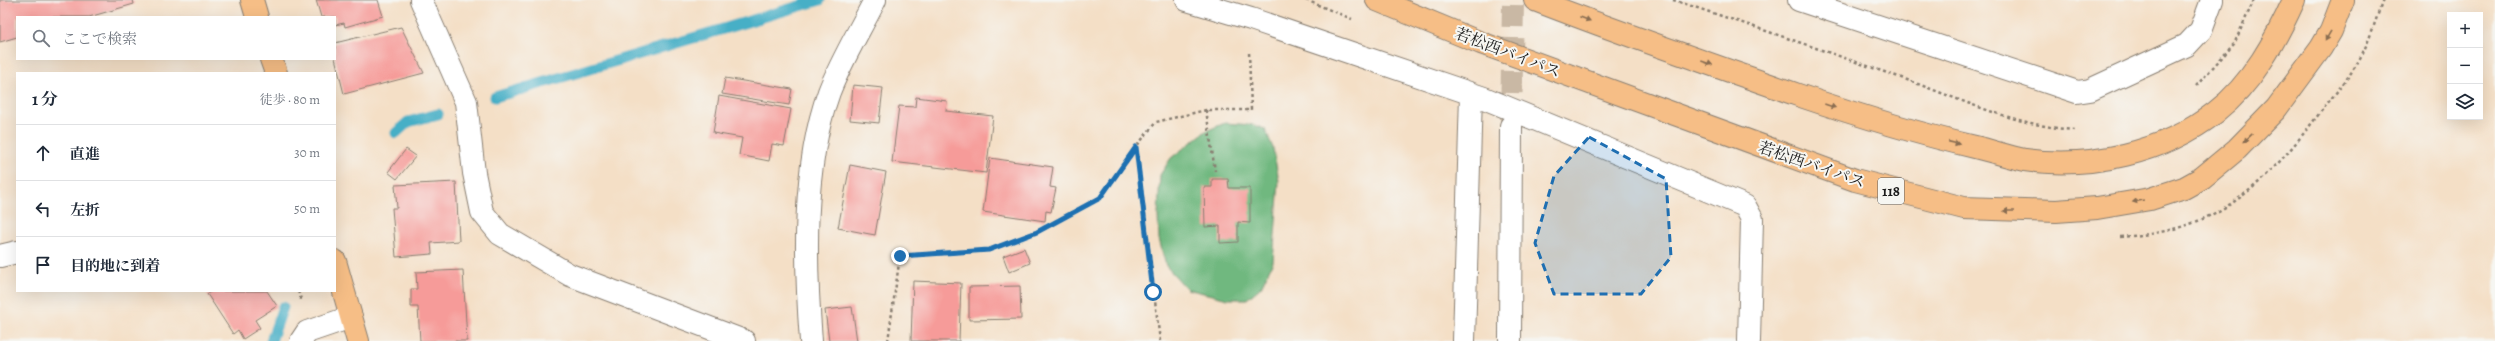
<!DOCTYPE html>
<html lang="ja">
<meta charset="utf-8">
<style>
:root{--surface:#fff;--page:#f2f2f3;--text:#1f2937;--muted:#747a83;--line:#e0e1e3}
body{margin:0;font-family:Alegreya,"Noto Serif JP",serif;background:var(--page);color:var(--text)}
.controls{position:absolute;right:12px;top:12px;display:grid;overflow:hidden;border-radius:0px;box-shadow:0 4px 16px #0002}
.controls button{width:36px;height:36px;display:grid;place-items:center;padding:0;border:0;border-bottom:1px solid var(--line);background:var(--surface);color:var(--text);font:20px sans-serif}
.stop{position:absolute;width:12px;height:12px;margin:-9px;border:3px solid #1f6fb2;border-radius:50%;background:#fff}
.stop.end{background:#1f6fb2;border-color:#fff;box-shadow:0 1px 4px #0008}
.list{margin:0;padding:0;list-style:none}
h2{display:flex;justify-content:space-between;align-items:center;height:52px;margin:0;padding:0 16px;font-size:17px}
h2 small{font-size:13px;font-weight:400;color:var(--muted)}
.list li{display:grid;grid-template-columns:26px 1fr auto;gap:12px;align-items:center;box-sizing:border-box;height:56px;padding:0 16px;border-top:1px solid var(--line)}
.list b{display:block;font-size:15px;white-space:nowrap}
.list em{font-size:13px;font-style:normal;color:var(--muted)}
.icon{flex:none;width:22px;height:22px;fill:none;stroke:currentColor;stroke-width:2;stroke-linecap:round;stroke-linejoin:round}
.map{position:relative;flex:none;width:2495px;height:341px;overflow:hidden}
.search{position:absolute;background:var(--surface);box-shadow:0 4px 16px #0002;left:16px;top:16px;width:320px;height:44px;display:flex;align-items:center;gap:10px;box-sizing:border-box;padding:0 14px;border-radius:0px;color:var(--muted);font-size:15px}
.panel{position:absolute;background:var(--surface);box-shadow:0 4px 16px #0002;left:16px;top:72px;width:320px;height:220px;border-radius:0px}
.map>svg:first-child{display:block}
.forest{fill:#70b87f;stroke:#466a4e}
.lines{fill:none;stroke-linecap:round;stroke-linejoin:round}
.stream{stroke:#47afc6;stroke-width:11}
.building{fill:#f69b99}
.street-tunnel{stroke:#c9b8a4;stroke-width:22;stroke-dasharray:22 11;stroke-linecap:butt}
.street-casing{stroke:#887e71;stroke-width:24}
.highway-casing{stroke:#887e71;stroke-width:24}
.path{stroke:#887e71;stroke-width:2.5;stroke-dasharray:3 3;stroke-linecap:butt}
.street{stroke:#fff;stroke-width:22}
.highway{stroke:#f6be86;stroke-width:22}
.oneway{fill:#896d51}
.route{stroke:#1f6fb2;stroke-width:5}
.marked{fill:#1f6fb2;fill-opacity:0.2;stroke:#1f6fb2;stroke-width:3;stroke-dasharray:8 5;stroke-linejoin:round}
.labels{text-anchor:middle;stroke-width:4;stroke-linejoin:round;paint-order:stroke}
.shield{fill:#f6f6f2;stroke:#5d5d5c;stroke-width:1}
.shield-label{font-size:15px;font-weight:bold;fill:#1c1c1c}
.street-label{font-size:16px;fill:#1c1c1c;stroke:#f6f6f2}
</style>
<div class="map">
<svg width="2495" height="341" viewBox="0 0 2495 341">
<rect width="100%" height="100%" fill="#f6f6f2"/>
<filter id="ink" filterUnits="userSpaceOnUse"><feTurbulence type="fractalNoise" baseFrequency=".025" numOctaves="2"/><feDisplacementMap in="SourceGraphic" scale="8" xChannelSelector="R" yChannelSelector="G"/><feConvolveMatrix kernelMatrix="1 2 1 2 8 2 1 2 1" color-interpolation-filters="sRGB"/></filter>
<filter id="wash" filterUnits="userSpaceOnUse"><feTurbulence type="fractalNoise" baseFrequency=".012" numOctaves="4" result="noise"/><feDisplacementMap in="SourceGraphic" scale="16" xChannelSelector="R" yChannelSelector="G"/><feGaussianBlur stdDeviation="0.9" result="paint"/><feColorMatrix in="noise" values="0 0 0 0 0 0 0 0 0 0 0 0 0 0 0 0 0 1.4 0 .05"/><feComposite in="paint" operator="in"/></filter>
<g filter="url(#wash)">
<rect width="100%" height="100%" fill="#f4dfc6"/>
<path class="forest" d="M1225,123l28,2 12,4 8,19 6,33 -6,81 -12,25 -14,12h-19l-41,-10 -21,-23 -7,-27 -1,-24 2,-40 11,-17 35,-27z"/>
<g class="lines">
<path class="stream" d="M495,97l325,-97
M396,133l12,-11 30,-8
M271,341l12,-34"/>
</g>
<g id="blocks">
<path class="building" d="M0,0h133l1,4 -45,13h-72v20l-17,5z
M316,0h62l5,16 -38,11 -1,-4 -9,2v-8h-14z
M401,27l23,46 -80,21 -9,-36v-15z
M725,78l67,11 -3,16 -67,-11z
M853,85l30,3 -4,35 -29,-3z
M719,96l72,13 -7,37 -12,-2 -3,17 -30,-6 3,-17 -29,-5z
M916,97l31,4 -1,10 47,5 -7,57 -94,-11 7,-56 16,1z
M406,149l10,7 -19,23 -9,-7z
M990,158l63,9 -3,20 6,1 -5,24 -5,-1 -1,10 -62,-9z
M850,165l36,7 -11,63 -37,-7z
M1212,179h16l1,9h21v35l-12,-1v20l-18,1v-17l-15,1 -1,-40h8z
M456,182l3,59 -28,2 1,11 -36,3 -4,-49h5l-2,-23z
M1024,248l6,15 -21,9 -6,-16z
M463,270l4,71h-47l-2,-34h-7v-18h6l-1,-17z
M913,281l48,2 -2,58h-48z
M1020,286l1,33 -52,1v-33z
M212,291h55l10,15 -22,14 5,8 -17,11 -5,-9 -5,4 -26,-40z
M852,307l5,34h-28l-4,-31z"/>
</g>
</g>
<g filter="url(#ink)">
<use href="#blocks" fill-opacity="0" stroke="#887e71" stroke-width="1"/>
<g class="lines">
<path class="street-tunnel" d="M1511,126l2,-126"/>
<g class="street-casing">
<path id="street" d="M421,0l45,102 8,71 8,39 18,22 70,41 174,66
M1187,0l64,19 233,79 261,108 7,13 -3,122
M1799,0l278,92 13,-2 97,-45 14,-15 11,-30
M0,256l17,-4
M301,341l6,-9 44,-15
M811,341c-6,-78 -9,-174 18,-249 12,-31 31,-62 46,-92
M1464,341l7,-247
M1510,341l1,-215"/>
</g>
<g class="highway-casing">
<path id="highway" d="M252,0l5,17
M1377,0l104,43 374,137 109,28 92,3 41,-3 53,-9 34,-11 18,-10 35,-29 39,-40 45,-61 10,-17 12,-31
M1535,0c87,34 175,64 263,95 59,20 117,38 177,52 17,4 34,10 50,13 65,9 139,-7 191,-48 36,-28 60,-72 78,-112
M271,59l5,14
M335,261l23,80"/>
</g>
<path class="path" d="M1306,0l46,19
M1673,0c80,26 158,53 237,81 54,20 108,45 165,49
M2196,86l38,-42 20,-44
M1206,110l9,61
M2120,237c33,-2 64,-8 93,-23 48,-24 81,-68 113,-109 14,-17 30,-36 39,-57 7,-15 12,-32 18,-48
M298,291l4,11
M888,341l12,-85 89,-6 48,-18 63,-34 36,-50
M1160,341l-24,-194 20,-25 50,-12h45l-2,-59"/>
<use href="#street" class="street"/>
<use href="#highway" class="highway"/>
</g>
<defs><path id="oneway-solid" d="M-6-.8H1V-3.2L6.5 0L1 3.2V.8H-6Z"/></defs>
<g class="oneway">
<use href="#oneway-solid" transform="translate(1585 19) rotate(21)"/>
<use href="#oneway-solid" transform="translate(2328 36) rotate(120)"/>
<use href="#oneway-solid" transform="translate(1707 63) rotate(19)"/>
<use href="#oneway-solid" transform="translate(1830 106) rotate(19)"/>
<use href="#oneway-solid" transform="translate(2248 138) rotate(136)"/>
<use href="#oneway-solid" transform="translate(1954 143) rotate(13)"/>
<use href="#oneway-solid" transform="translate(2138 201) rotate(170)"/>
<use href="#oneway-solid" transform="translate(2009 211) rotate(180)"/>
</g>
</g>
<g class="lines" filter="url(#ink)">
<path class="route" d="M900,256l89,-6 48,-18 63,-34 36,-51 17,145"/>
</g>
<path class="marked" d="M1589,137l77,42 5,78 -30,37h-87l-19,-51 19,-67z"/>
<g class="labels">
<rect class="shield" x="1878" y="178" width="26" height="26" rx="3"/>
<g class="shield-label">
<text x="1891" y="196">118</text>
</g>
<g class="street-label">
<text transform="translate(1508 52) rotate(21)" y="6">若松西バイパス</text>
<text transform="translate(1812 164) rotate(19)" y="6">若松西バイパス</text>
</g>
</g>
</svg>
<div class="controls">
<button>+</button>
<button>−</button>
<button><svg class="icon" aria-label="layers" viewBox="0 0 24 24"><path d="M12 4l9 5-9 5-9-5zM3 14l9 5 9-5"/></svg></button>
</div>
<div class="stop" style="left:1153px;top:292px"></div>
<div class="stop end" style="left:900px;top:256px"></div>
<div class="search"><svg class="icon" aria-label="search" viewBox="0 0 24 24"><circle cx="10" cy="10" r="6"/><path d="M15 15l6 6"/></svg>ここで検索</div>
<section class="panel">
<h2>1 分<small>徒歩 · 80 m</small></h2>
<ul class="list">
<li><svg class="icon" aria-label="ahead" viewBox="0 0 24 24"><path d="M12 20V5M6 11l6-6 6 6"/></svg><div><b>直進</b></div><em>30 m</em></li>
<li><svg class="icon" aria-label="left" viewBox="0 0 24 24"><path d="M17 20v-9H6M10 6l-5 5 5 5"/></svg><div><b>左折</b></div><em>50 m</em></li>
<li><svg class="icon" aria-label="arrive" viewBox="0 0 24 24"><path d="M6 21V4h12l-3 4 3 4H6"/></svg><div><b>目的地に到着</b></div></li>
</ul>
</section>
</div>
